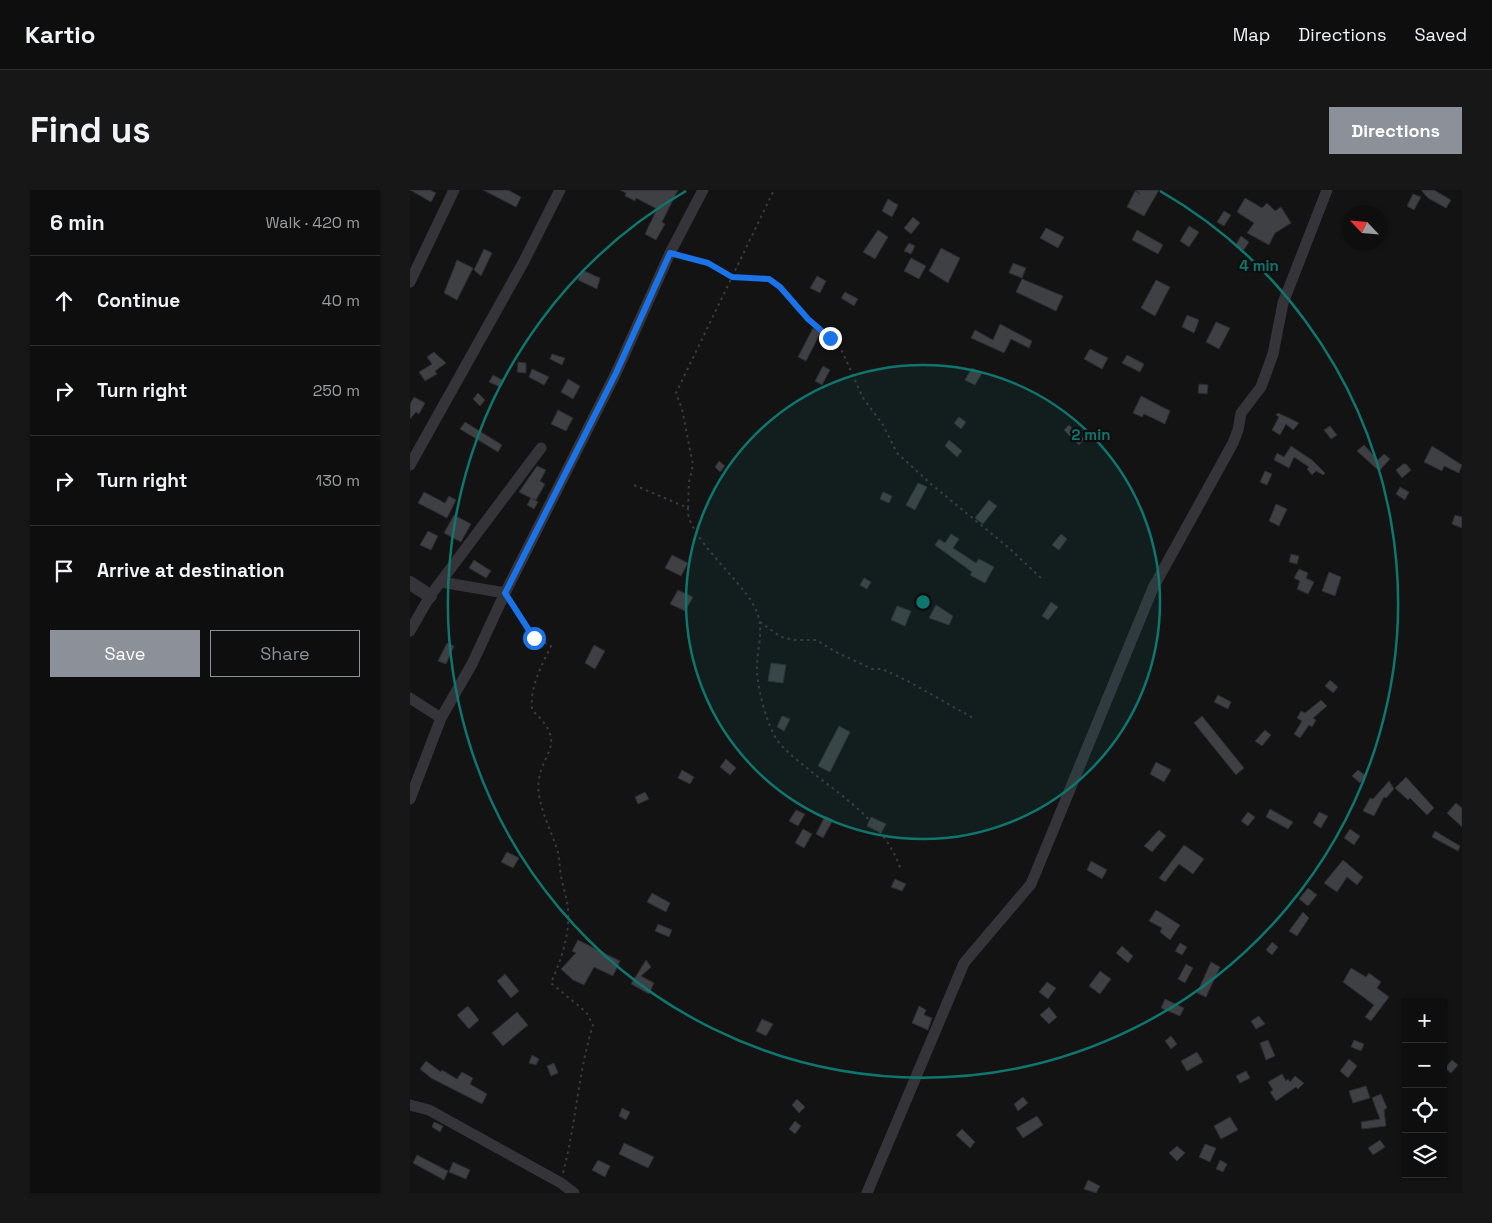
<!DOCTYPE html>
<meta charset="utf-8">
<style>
:root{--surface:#0e0e0f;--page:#171718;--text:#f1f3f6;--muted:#9b9c9e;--line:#2e2e2f;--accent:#8c9099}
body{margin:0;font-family:"Space Grotesk",sans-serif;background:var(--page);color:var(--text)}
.controls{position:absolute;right:15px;bottom:15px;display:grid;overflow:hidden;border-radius:0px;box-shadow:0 1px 4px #0004}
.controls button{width:45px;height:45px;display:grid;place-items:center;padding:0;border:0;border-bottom:1px solid var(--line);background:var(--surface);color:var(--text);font:25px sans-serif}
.compass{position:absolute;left:932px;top:15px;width:45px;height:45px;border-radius:50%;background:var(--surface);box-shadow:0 1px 4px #0004;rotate:296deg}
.stop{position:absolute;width:15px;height:15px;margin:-11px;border:4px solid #1a73e8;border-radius:50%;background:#fff}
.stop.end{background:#1a73e8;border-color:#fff;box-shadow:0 1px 5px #0008}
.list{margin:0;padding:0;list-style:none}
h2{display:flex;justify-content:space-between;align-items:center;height:65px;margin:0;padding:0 20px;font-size:21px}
h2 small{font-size:16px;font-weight:400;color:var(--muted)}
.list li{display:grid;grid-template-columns:32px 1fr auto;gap:15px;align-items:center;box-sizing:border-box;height:90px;padding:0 20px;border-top:1px solid var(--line)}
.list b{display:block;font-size:19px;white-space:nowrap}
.list em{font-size:16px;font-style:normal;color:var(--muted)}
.actions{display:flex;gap:10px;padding:15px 20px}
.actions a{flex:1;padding:11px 0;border:1px solid var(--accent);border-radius:0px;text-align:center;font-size:18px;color:var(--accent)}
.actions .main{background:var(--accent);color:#fff}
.icon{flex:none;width:28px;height:28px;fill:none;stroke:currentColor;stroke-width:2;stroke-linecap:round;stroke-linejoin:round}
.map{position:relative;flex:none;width:1052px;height:1003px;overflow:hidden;border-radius:0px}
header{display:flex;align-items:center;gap:30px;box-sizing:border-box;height:70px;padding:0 25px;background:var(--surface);border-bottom:1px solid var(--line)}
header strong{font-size:24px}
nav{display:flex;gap:28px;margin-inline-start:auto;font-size:18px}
.intro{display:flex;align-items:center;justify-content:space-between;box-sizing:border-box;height:120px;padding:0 30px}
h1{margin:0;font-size:35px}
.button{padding:12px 22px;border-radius:0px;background:var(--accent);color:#fff;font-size:18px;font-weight:700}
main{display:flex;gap:30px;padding:0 30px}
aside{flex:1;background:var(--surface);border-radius:0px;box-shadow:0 1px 4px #0004}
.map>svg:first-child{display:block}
.building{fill:#3f4044;stroke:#2d2d30}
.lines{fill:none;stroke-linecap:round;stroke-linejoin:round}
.path{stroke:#3a3a40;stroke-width:2;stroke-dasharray:2.5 4;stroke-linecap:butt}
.minor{stroke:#343439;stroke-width:11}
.tertiary{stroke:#343439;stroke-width:14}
.route{stroke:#1a73e8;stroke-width:6}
.ring{fill:none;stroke:#0f766e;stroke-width:2.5}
.centre{fill:#0f766e;stroke:#0e0e0f;stroke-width:2.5}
.ring-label{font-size:15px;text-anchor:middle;font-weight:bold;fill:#0f766e;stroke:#0e0e0f;stroke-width:4.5;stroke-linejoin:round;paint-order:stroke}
</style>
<header>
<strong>Kartio</strong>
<nav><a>Map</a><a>Directions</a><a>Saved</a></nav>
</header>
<div class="intro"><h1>Find us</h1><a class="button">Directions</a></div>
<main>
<aside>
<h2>6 min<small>Walk · 420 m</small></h2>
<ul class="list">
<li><svg class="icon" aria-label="ahead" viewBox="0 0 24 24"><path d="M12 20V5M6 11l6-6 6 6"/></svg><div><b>Continue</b></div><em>40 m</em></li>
<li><svg class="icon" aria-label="right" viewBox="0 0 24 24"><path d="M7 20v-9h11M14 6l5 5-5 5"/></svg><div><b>Turn right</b></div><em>250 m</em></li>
<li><svg class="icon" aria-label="right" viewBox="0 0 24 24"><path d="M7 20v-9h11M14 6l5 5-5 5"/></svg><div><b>Turn right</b></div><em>130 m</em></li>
<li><svg class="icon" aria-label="arrive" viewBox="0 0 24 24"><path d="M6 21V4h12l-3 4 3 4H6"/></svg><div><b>Arrive at destination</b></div></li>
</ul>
<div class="actions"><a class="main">Save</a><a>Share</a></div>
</aside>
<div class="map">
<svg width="1052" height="1003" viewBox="0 0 1052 1003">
<rect width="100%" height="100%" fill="#131314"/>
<path class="building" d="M0,0h20l6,3 -5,9z
M73,0h25l13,7 -5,10z
M210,0h58l-16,32 3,2 -9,16 -11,-6 12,-25 -21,-11 -1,3 -10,-5 1,-3z
M725,0h24l-15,26 -17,-9 8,-16 5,3z
M1011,0h13l17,10 -5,8 -18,-10z
M1003,4l8,3 -7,13 -7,-4z
M835,8l17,10 5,-5 8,8 6,-4 10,16 -16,10 -6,12 -22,-12 7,-10 -17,-11z
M478,9l10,6 -6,12 -10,-6z
M814,21l7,4 -7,11 -7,-4z
M503,27l7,6 -9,11 -7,-6z
M779,36l10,6 -10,15 -9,-6z
M636,38l18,9 -6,11 -18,-10z
M468,40l10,7 -13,22 -12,-7z
M727,40l26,15 -5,9 -26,-14z
M831,46l8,6 -6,9 -8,-5z
M499,53l6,3 -4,8 -7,-3z
M531,58l19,10 -12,25 -19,-12z
M74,59l8,4 -11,23 -7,-6z
M501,68l15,8 -7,13 -15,-8z
M47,70l16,8 -16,32 -13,-7z
M603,73l13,5 -4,10 -13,-5z
M172,80l18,8 -3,11 -19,-9z
M407,86l9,5 -6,12 -10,-5z
M612,89l41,17 -7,15 -40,-19z
M746,90l14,7 -15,29 -14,-8z
M435,102l13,7 -4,7 -13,-8z
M777,125l12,5 -5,13 -12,-6z
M806,132l14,6 -11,21 -13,-7z
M590,134l32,17 -3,7 -18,-9 -7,14 -33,-15 4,-8 18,10z
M403,138l8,4 -15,29 -8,-4z
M680,159l18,9 -6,11 -18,-10z
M24,162l12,11 -11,8 2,3 -12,7 -6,-9 13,-8 -5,-7z
M142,164l13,4 -3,7 -12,-6z
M717,165l17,9 -4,8 -18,-9z
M108,172l8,1v10l-9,-1z
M413,176l7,4 -8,15 -7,-4z
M562,178l10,5 -7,12 -10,-5z
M122,179l17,8 -5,8 -15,-8z
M83,185l11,6 -4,6 -11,-5z
M158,189l12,7 -7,13 -12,-7z
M789,194l9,1 -1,9 -9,-1z
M68,203l7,7 -5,6 -7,-7z
M731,206l29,15 -5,13 -21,-10 -2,3 -9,-4z
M4,207l11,6 -6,11 -3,-2 -6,7v-15z
M148,220l15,8 -7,13 -15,-7z
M868,223l11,5 10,5 -6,7 -7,-6 -6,11 -8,-5 7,-13 -3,-2z
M549,227l7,5 -5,7 -7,-6z
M55,232l37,23 -4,7 -38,-23z
M659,235l15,14 -5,6 -15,-15z
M920,236l7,9 -6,4 -7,-9z
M539,250l13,11 -5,6 -12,-11z
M954,255l14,15 6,-6 6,5 -11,12 -22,-20z
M881,256l21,14 13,13 -2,2 -7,-4 -4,4 -5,-6 2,-2 -15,-10 -5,11 -15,-8 3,-7 7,4z
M1022,256l30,19 -3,8 -15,-7 -2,5 -18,-9z
M309,271l6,5 -5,6 -5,-5z
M993,274h3l5,6 -9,8 -6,-8z
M127,276l9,4 -6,11 5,3 -9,16 -3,-1 5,3 -4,7 -7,-4 4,-7 -12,-6z
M855,281l7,3 -5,11 -7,-3z
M508,293l9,4 -12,23 -9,-5z
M990,297l9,5 -4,8 -9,-6z
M14,302l21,11 4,-7 7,4 -9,18 -29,-15z
M473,302l9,4 -3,7 -9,-4z
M579,310l8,6 -14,18 -8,-6z
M866,314l11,5 -8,17 -10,-5z
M44,325l17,9 -10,18 -17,-9z
M1045,325l7,2v11l-10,-4z
M18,341l10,5 -7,14 -11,-5z
M541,344l8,5 -6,9 23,15 3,-4 15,8 -9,16 -15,-8 2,-3 -37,-27 4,-6 6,4z
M651,344l6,5 -8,11 -7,-5z
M881,364l8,2 -2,8 -8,-2z
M262,365l16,8 -7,13 -16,-8z
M64,370l17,11 -5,7 -17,-10z
M889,379l9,4 -2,5 8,4 -6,12 -11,-5 3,-8 -6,-3z
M919,382l12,5 -6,19 -13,-5z
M454,388l7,4 -4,7 -7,-4z
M268,400l15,7 -8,14 -15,-7z
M641,412l7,5 -10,13 -6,-4z
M526,415l17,11 -4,9 -20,-7z
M487,416l14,5 -6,15 -14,-6z
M37,453l7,3 -8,18 -8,-3z
M184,455l11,6 -10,18 -10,-6z
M361,473l15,2 -3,18 -15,-2z
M920,490l8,7 -5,6 -8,-7z
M808,505l13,7 -3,7 -14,-7z
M911,510l6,6 -14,12 3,2 -4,7 -3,-2 -9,13 -6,-4 8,-13 -5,-3 4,-7 4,2z
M372,526l8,3 -6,12 -7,-4z
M792,526l42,52 -8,7 -42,-52z
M429,536l11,6 -20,40 -12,-6z
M855,540l6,5 -9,11 -7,-5z
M316,569l10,9 -6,7 -10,-8z
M746,572l15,8 -7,12 -14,-8z
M272,580l12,7 -4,7 -12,-6z
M948,580l8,6 -6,7 -8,-7z
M996,587l28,31 -7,7 -17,-17 -2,2 -13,-12z
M979,591l5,8 -8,9 -2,-1 -10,19 -11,-5 7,-13 3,1z
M235,602l4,7 -11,5 -3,-7z
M1046,613l6,5v19l-15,-14z
M860,619l23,13 -5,7 -22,-12z
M386,620l9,4 -7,12 -9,-5z
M838,622l7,5 -7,9 -7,-5z
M909,622l9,4 -7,12 -8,-5z
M415,626l8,4 -10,18 -7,-4z
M461,627l15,7 -5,9 -14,-7z
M393,639l9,5 -8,14 -9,-5z
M940,639l10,7 -6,9 -10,-7z
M749,640l7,6 -14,16 -8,-6z
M1025,641l25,15 -2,5 -26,-14z
M774,655l20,14 -11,15 -14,-10 -14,18 -6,-4z
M97,662l12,6 -6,10 -12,-6z
M933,670l20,17 -6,8 -10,-8 -10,15 -13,-9z
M681,671l16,9 -5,9 -15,-9z
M485,689l11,5 -4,7 -11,-4z
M898,698l9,7 -9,11 -9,-7z
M242,703l18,10 -4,9 -19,-10z
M746,720l24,15 -10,15 -10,-8 2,-4 -13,-7z
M893,722l6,6 -12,18 -8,-5z
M248,734l14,6 -3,7 -14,-6z
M168,750l42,21 -7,15 -19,-9 -10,18 -11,-5 -12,-11 15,-16 -4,-2z
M862,752l6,5 -6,8 -6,-5z
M770,753l7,4 -5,8 -7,-4z
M712,756l11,10 -5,7 -12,-10z
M236,770l5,7 -10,9 13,7 -5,11 -18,-10z
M801,772l9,5 -14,30 -9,-4z
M776,774l7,4 -8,15 -7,-4z
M941,778l15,9 3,-4 12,9 -4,6 12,9 -18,24 -6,-4 9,-12 -31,-23z
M690,781l11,8 -11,15 -11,-8z
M95,784l14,17 -8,7 -14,-17z
M637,792l9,6 -8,11 -9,-7z
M755,809l19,9 -4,8 -19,-8z
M58,816l11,14 -10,9 -12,-14z
M509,816l7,4 -2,5 8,3 -4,12 -16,-7z
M639,817l8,10 -8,7 -9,-9z
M107,822l11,13 -25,21 -11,-13z
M849,826l6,8 -9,5 -5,-8z
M352,829l11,5 -7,12 -10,-5z
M761,846l6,8 -6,5 -6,-8z
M858,850l7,16 -9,4 -6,-17z
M944,850l10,4 -3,7 -10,-4z
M787,862l6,10 -16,9 -6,-10z
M122,865l7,4 -3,6 -7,-2z
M939,869l8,7 -9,12 -8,-7z
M1042,870l6,5 -7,8 -6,-5z
M16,871l15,11 1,-2 15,9 5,-7 11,6 -3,6 17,10 -5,10 -51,-26 -11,-9z
M144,873l4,10 -7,3 -4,-10z
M836,881l4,7 -10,5 -4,-7z
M872,884l4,7 2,-2 2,3 5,-6 9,7 -6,6 -2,-2 -20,14 -6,-9 3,-2 -5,-8z
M956,896l4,12 -17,5 -4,-12z
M971,904l6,14 -3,2 2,16 -24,3 -1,-7 19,-3 -8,-21z
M613,907l5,6 -10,8 -4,-7z
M387,909l8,8 -6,6 -7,-8z
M212,918l8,4 -4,8 -7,-4z
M627,926l6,9 -20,13 -7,-10z
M820,927l8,13 -17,9 -7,-13z
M385,931l6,5 -6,8 -6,-5z
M24,932l9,4 -3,6 -8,-5z
M552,939l13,13 -5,6 -14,-13z
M970,950l5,7 -12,8 -5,-7z
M214,953l30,14 -6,11 -29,-14z
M795,954l11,4 -6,14 -11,-5z
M767,956l8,7 -8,8 -8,-8z
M7,965l31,16 -4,9 -31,-17z
M188,970l12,6 -5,11 -13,-7z
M810,970l7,4 -4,8 -7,-3z
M43,972l17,8 -4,9 -17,-7z
M678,990l12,6 -4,7 -12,-4z"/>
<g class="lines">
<path class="path" d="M271,66l28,7 22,14 38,2 11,8 18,23 44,41 21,47 20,27 14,28 34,31 78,64 33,31
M224,295l54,23c-4,25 53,73 65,96 14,24 3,43 4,67 1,19 9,52 20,69 10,13 24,23 36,33 36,28 73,53 88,97
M278,318l1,-26 4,-17 -11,-56 -6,-16 98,-203
M102,414l22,34 17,8c-10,21 -21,40 -19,64 42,39 1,43 7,85 3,18 11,34 17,51 4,10 3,19 5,30 2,11 6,22 7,33 2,26 -7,51 -17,74l35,29 7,13c-15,48 -17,99 -30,148
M350,432l21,15 14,3h21l20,12 36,17h10l24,11 67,38"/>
<path class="minor" d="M0,92l44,-92
M0,275l113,-202 37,-73
M31,392l64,11
M0,441l20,-35 111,-148
M0,508l31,20
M0,609l31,-81 31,-54 33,-71 111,-220 54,-120 33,-63
M0,915l19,5 132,73 13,10
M457,1003l97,-230 67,-79 122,-296 80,-145 5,-13 3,-17 20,-26 12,-33 10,-51 44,-113"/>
<path class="tertiary" d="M0,393l20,13"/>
</g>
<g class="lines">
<path class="route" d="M124,448l-29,-45 111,-220 54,-120 38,10 24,14 37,2 11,8 28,32 22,19"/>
</g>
<circle cx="513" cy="412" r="237" fill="#0f766e" fill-opacity=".12"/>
<g class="ring">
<circle cx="513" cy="412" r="237"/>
<path d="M750 1A475 475 0 1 1 276 1"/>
</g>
<circle cx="513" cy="412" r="8" class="centre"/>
<g class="ring-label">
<text x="849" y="81">4 min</text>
<text x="681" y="250">2 min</text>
</g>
</svg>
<div class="controls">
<button>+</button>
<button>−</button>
<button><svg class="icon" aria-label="locate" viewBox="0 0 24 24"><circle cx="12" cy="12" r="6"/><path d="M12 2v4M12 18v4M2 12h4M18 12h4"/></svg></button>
<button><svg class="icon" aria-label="layers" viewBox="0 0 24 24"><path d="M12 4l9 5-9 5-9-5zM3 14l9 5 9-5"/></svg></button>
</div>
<svg class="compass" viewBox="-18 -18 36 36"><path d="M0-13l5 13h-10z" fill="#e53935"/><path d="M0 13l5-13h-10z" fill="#9b9c9e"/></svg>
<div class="stop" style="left:124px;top:448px"></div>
<div class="stop end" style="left:420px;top:148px"></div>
</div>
</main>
